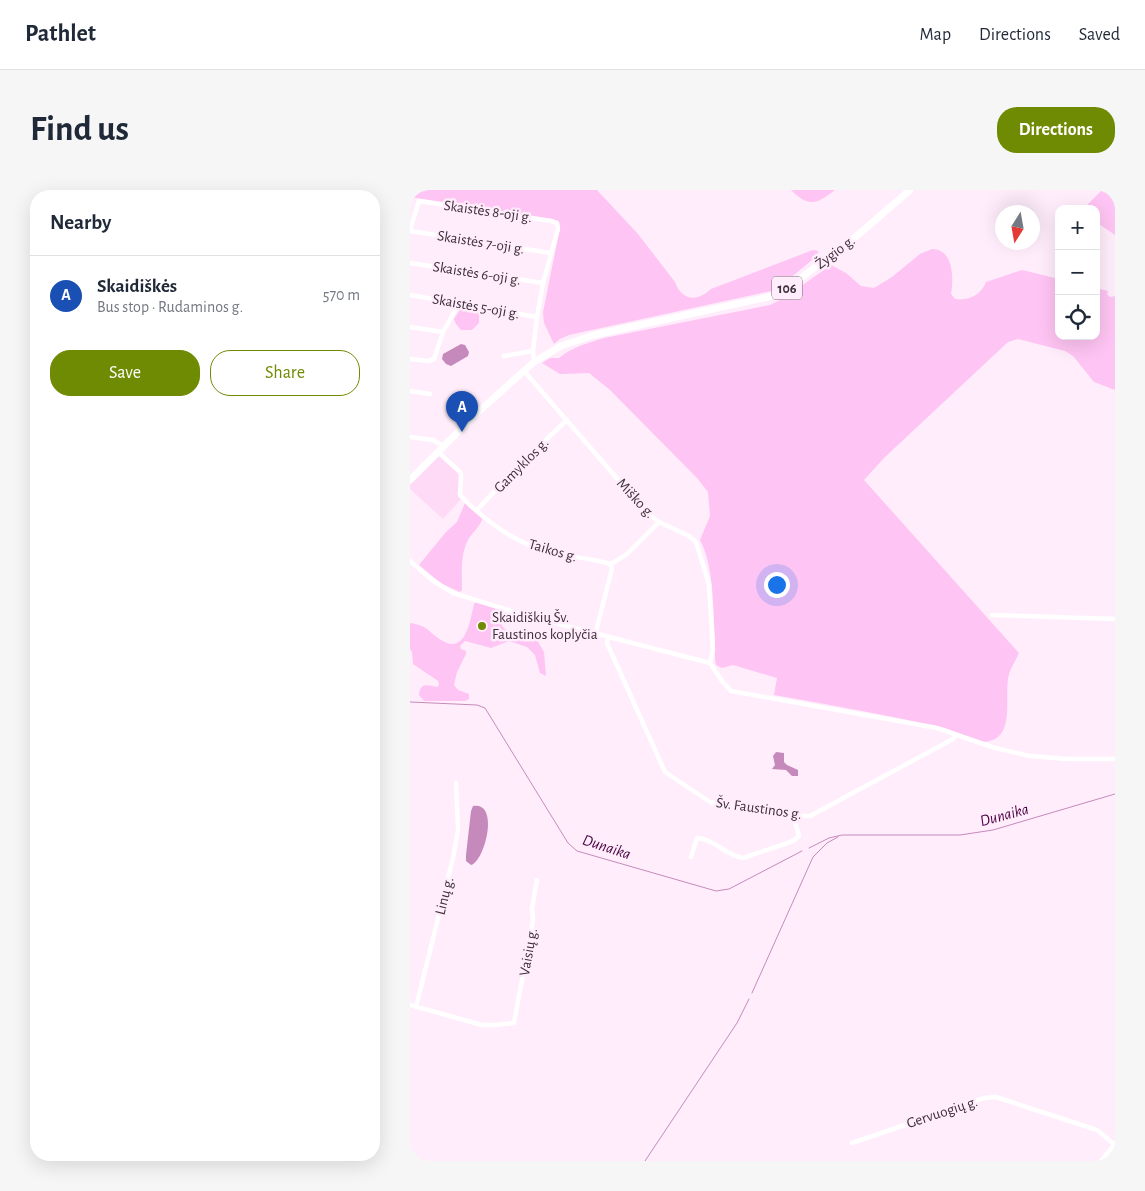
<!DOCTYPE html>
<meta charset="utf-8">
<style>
:root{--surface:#fff;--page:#f6f6f7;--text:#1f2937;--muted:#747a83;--line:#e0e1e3;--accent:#6f8b04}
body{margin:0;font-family:"Alegreya Sans",sans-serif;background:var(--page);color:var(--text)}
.controls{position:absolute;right:15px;top:15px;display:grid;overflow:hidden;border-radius:10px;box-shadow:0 5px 20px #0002}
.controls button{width:45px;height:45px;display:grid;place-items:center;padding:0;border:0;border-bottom:1px solid var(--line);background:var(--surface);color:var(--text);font:25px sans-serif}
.compass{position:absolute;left:585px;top:15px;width:45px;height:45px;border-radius:50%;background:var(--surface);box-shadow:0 5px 20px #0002;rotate:191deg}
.you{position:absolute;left:366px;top:394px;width:18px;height:18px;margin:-12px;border:4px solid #fff;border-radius:50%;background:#1a73e8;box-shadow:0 0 0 8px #1a73e833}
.badge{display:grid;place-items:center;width:32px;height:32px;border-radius:50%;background:var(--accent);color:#fff;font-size:16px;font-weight:700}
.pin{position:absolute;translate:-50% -41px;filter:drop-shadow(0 1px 2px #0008)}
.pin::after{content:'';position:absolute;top:26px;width:18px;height:15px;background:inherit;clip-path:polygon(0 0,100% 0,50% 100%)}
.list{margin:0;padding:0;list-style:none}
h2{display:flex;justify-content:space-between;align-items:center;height:65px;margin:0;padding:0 20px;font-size:21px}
h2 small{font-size:16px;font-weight:400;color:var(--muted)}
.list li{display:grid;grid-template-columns:32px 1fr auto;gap:15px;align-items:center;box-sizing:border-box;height:80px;padding:0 20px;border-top:1px solid var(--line)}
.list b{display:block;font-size:19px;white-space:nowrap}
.list p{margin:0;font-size:16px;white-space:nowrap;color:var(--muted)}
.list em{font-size:16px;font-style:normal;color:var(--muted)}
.actions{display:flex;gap:10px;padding:15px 20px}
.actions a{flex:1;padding:11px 0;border:1px solid var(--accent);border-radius:20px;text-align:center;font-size:18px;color:var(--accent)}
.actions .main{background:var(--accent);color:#fff}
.icon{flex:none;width:28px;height:28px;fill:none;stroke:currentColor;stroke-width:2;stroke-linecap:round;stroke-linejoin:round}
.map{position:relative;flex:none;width:705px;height:971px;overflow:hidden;border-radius:20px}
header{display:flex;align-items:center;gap:30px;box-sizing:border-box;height:70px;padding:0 25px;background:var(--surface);border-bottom:1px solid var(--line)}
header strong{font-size:24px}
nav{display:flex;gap:28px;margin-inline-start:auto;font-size:18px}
.intro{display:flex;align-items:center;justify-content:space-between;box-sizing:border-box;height:120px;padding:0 30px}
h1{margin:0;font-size:35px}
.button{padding:12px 22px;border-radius:20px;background:var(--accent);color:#fff;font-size:18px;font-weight:700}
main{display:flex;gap:30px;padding:0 30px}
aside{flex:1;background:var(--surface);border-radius:20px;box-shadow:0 5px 20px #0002}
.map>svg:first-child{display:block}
.built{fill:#fedaf7}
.green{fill:#fec4f3}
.water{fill:#c58abb}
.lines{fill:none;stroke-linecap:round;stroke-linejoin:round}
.stream{stroke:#c58abb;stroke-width:1}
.street{stroke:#fff;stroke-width:4.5}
.primary{stroke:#fff;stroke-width:7}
.poi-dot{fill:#6f8b04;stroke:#ffedfb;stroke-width:2}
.labels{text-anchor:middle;stroke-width:5;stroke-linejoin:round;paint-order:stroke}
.shield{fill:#ffedfb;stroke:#766973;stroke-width:1}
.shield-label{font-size:14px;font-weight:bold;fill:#3c3039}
.street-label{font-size:15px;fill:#3c3039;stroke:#ffedfb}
.poi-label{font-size:15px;fill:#3c3039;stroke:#ffedfb;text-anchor:start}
.water-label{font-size:16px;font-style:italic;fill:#490043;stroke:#ffedfb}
</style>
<header>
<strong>Pathlet</strong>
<nav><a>Map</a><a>Directions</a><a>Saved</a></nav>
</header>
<div class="intro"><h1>Find us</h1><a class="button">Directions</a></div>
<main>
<aside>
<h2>Nearby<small></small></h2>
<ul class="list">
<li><span class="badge" style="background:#1a4fb4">A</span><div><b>Skaidiškės</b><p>Bus stop · Rudaminos g.</p></div><em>570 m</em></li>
</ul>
<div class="actions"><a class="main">Save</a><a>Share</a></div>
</aside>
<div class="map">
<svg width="705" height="971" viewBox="0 0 705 971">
<rect width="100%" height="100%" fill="#ffedfb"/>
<path class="built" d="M29,266l20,17 2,26 -18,20 -33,-30v-4z"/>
<path class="green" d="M0,0h187l41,44 37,48c7,19 22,20 36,7l102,-39 5,1v4l-35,29 -12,7 -202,44 -9,4 -6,5 -10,-21 -1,-11 17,-84 -2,-6 -6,-3 -142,-22z
M381,0h44c-18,14 -26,18 -44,0z
M692,0h13v45l-19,-13v-13h-11v-2z
M522,59c21,0 22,28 19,45l4,5c14,2 26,-4 31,-17l36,-12 37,9v57h37v-48l12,3 -1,3 3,3 5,-1v94l-21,-8 -21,-26 -8,-5 -47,-12 -10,3 -124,116 -20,22 155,173c-3,7 -8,14 -10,21 -5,17 4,50 -11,63 -17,13 -38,-5 -54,-9 -56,-13 -113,-23 -170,-33l3,-17 -44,-13 -11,3 -6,-3c-2,-9 -1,-17 -1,-27 -2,-30 -1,-72 -15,-98l10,-24 -2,-24 -11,-14 -87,-88 -21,-17 -29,1 -18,-11 8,-5h9c13,-11 29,-15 45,-20l166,-33 14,-7 47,-33 15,8 15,13 13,2 18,-11 28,-23z
M57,117l12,3v13l-7,7h-11l-5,-6 -2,-5 7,-11z
M55,313l18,14c-2,8 -9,14 -14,21 -9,16 -7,33 -7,52l-2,2 -18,-8 -23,-19 27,-33 11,-10z
M66,412l27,9 2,3 -3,12 3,3 32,11 7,12 2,24 -6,-3 -5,-18 -8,-8 -18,-6 -18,7 -26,-7 -5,5 1,3 5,2v3l-9,18 -3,13 4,5 11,4v5l-4,2h-41l-5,-6c1,-13 9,-10 18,-8l2,-2 -1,-4 -25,-17 -1,-12 -2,-3v-26c19,3 17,8 31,17 25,16 29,-20 33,-36z"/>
<path class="water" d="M51,154l4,1 4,7 -1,4 -17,10 -5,-2 -4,-5 1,-5z
M366,562l8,1v9l3,3 11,5v6h-6l-6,-6 -14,-1 3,-4 -2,-9z
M63,616c27,-5 12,55 -2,59l-5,-4v-6l5,-44z"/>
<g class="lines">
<path class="stream" d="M0,512l67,3 8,3 83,135 9,8 139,40 13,-2 73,-38
M399,658l20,-10 13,-3h118l33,-5 122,-36
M342,803l61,-136 14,-14 11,-6
M235,971l92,-138 12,-24"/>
<path class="street" d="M0,40l9,-29 132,20 6,2 1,6 -15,54 -6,34
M0,41l141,22
M0,73l133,20
M0,105l127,22 -4,34 1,11
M0,137l33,5 16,-29
M94,166l29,-5
M0,169l18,2 6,-2 9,-27
M114,181l123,142 12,9 30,14 7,6 13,42 4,66 -3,13
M0,201l20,3
M0,247l23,3 10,6
M28,262l22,20 1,3 -1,20c23,25 57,49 90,57 20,5 41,6 61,12l1,5 -17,66
M67,320l41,-44 49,-46
M0,371l22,19 21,13 71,22 186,48 12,18 9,10 206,37 58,20 35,8 37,3h48
M201,374l16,-10 32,-32
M582,425l123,4
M198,448l-1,5 58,129 45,30 22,5 38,6 29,3h11l143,-77 3,-4
M281,667l6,-19c17,1 30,18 46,20l50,-17 6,-5 -6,-20
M0,815l72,20h13l19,-2 19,-102 -1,-13 5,-28
M6,817l37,-149 5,-28 -2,-47
M442,953l132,-45 12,-1 101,33 17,14
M691,971l14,-17"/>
<path class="primary" d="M0,290l67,-67 57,-51 27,-16 33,-11 179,-39 16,-9 70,-53 51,-44"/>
</g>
<circle class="poi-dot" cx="72" cy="436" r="5"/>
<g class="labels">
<rect class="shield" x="362" y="86.5" width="30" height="23" rx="4"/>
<g class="shield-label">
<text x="377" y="103">106</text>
</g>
<g class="street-label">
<text transform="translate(78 21) rotate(8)" y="5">Skaistės 8-oji g.</text>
<text transform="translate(71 52) rotate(9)" y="5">Skaistės 7-oji g.</text>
<text transform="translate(425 62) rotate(-37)" y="5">Žygio g.</text>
<text transform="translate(67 83) rotate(9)" y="5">Skaistės 6-oji g.</text>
<text transform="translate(66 116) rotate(10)" y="5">Skaistės 5-oji g.</text>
<text transform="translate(111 275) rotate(-45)" y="5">Gamyklos g.</text>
<text transform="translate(226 308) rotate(47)" y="5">Miško g.</text>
<text transform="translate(143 360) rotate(16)" y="5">Taikos g.</text>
<text transform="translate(349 618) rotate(8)" y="5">Šv. Faustinos g.</text>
<text transform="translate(34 706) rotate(-76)" y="5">Linų g.</text>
<text transform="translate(118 762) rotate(-80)" y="5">Vaisių g.</text>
<text transform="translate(532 922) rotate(-18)" y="5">Gervuogių g.</text>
</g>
<g class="poi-label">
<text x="82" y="432">Skaidiškių Šv.<tspan x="82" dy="17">Faustinos koplyčia</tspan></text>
</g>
<g class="water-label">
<text transform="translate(594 624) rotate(-15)" y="6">Dunaika</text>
<text transform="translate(197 656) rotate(18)" y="6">Dunaika</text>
</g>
</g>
</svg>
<div class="controls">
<button>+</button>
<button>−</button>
<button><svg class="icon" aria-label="locate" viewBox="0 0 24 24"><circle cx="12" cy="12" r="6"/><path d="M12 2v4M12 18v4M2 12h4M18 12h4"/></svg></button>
</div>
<svg class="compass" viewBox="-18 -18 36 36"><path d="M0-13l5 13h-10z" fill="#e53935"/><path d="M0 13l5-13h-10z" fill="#747a83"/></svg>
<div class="you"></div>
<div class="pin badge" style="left:52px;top:242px;background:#1a4fb4">A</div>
</div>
</main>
